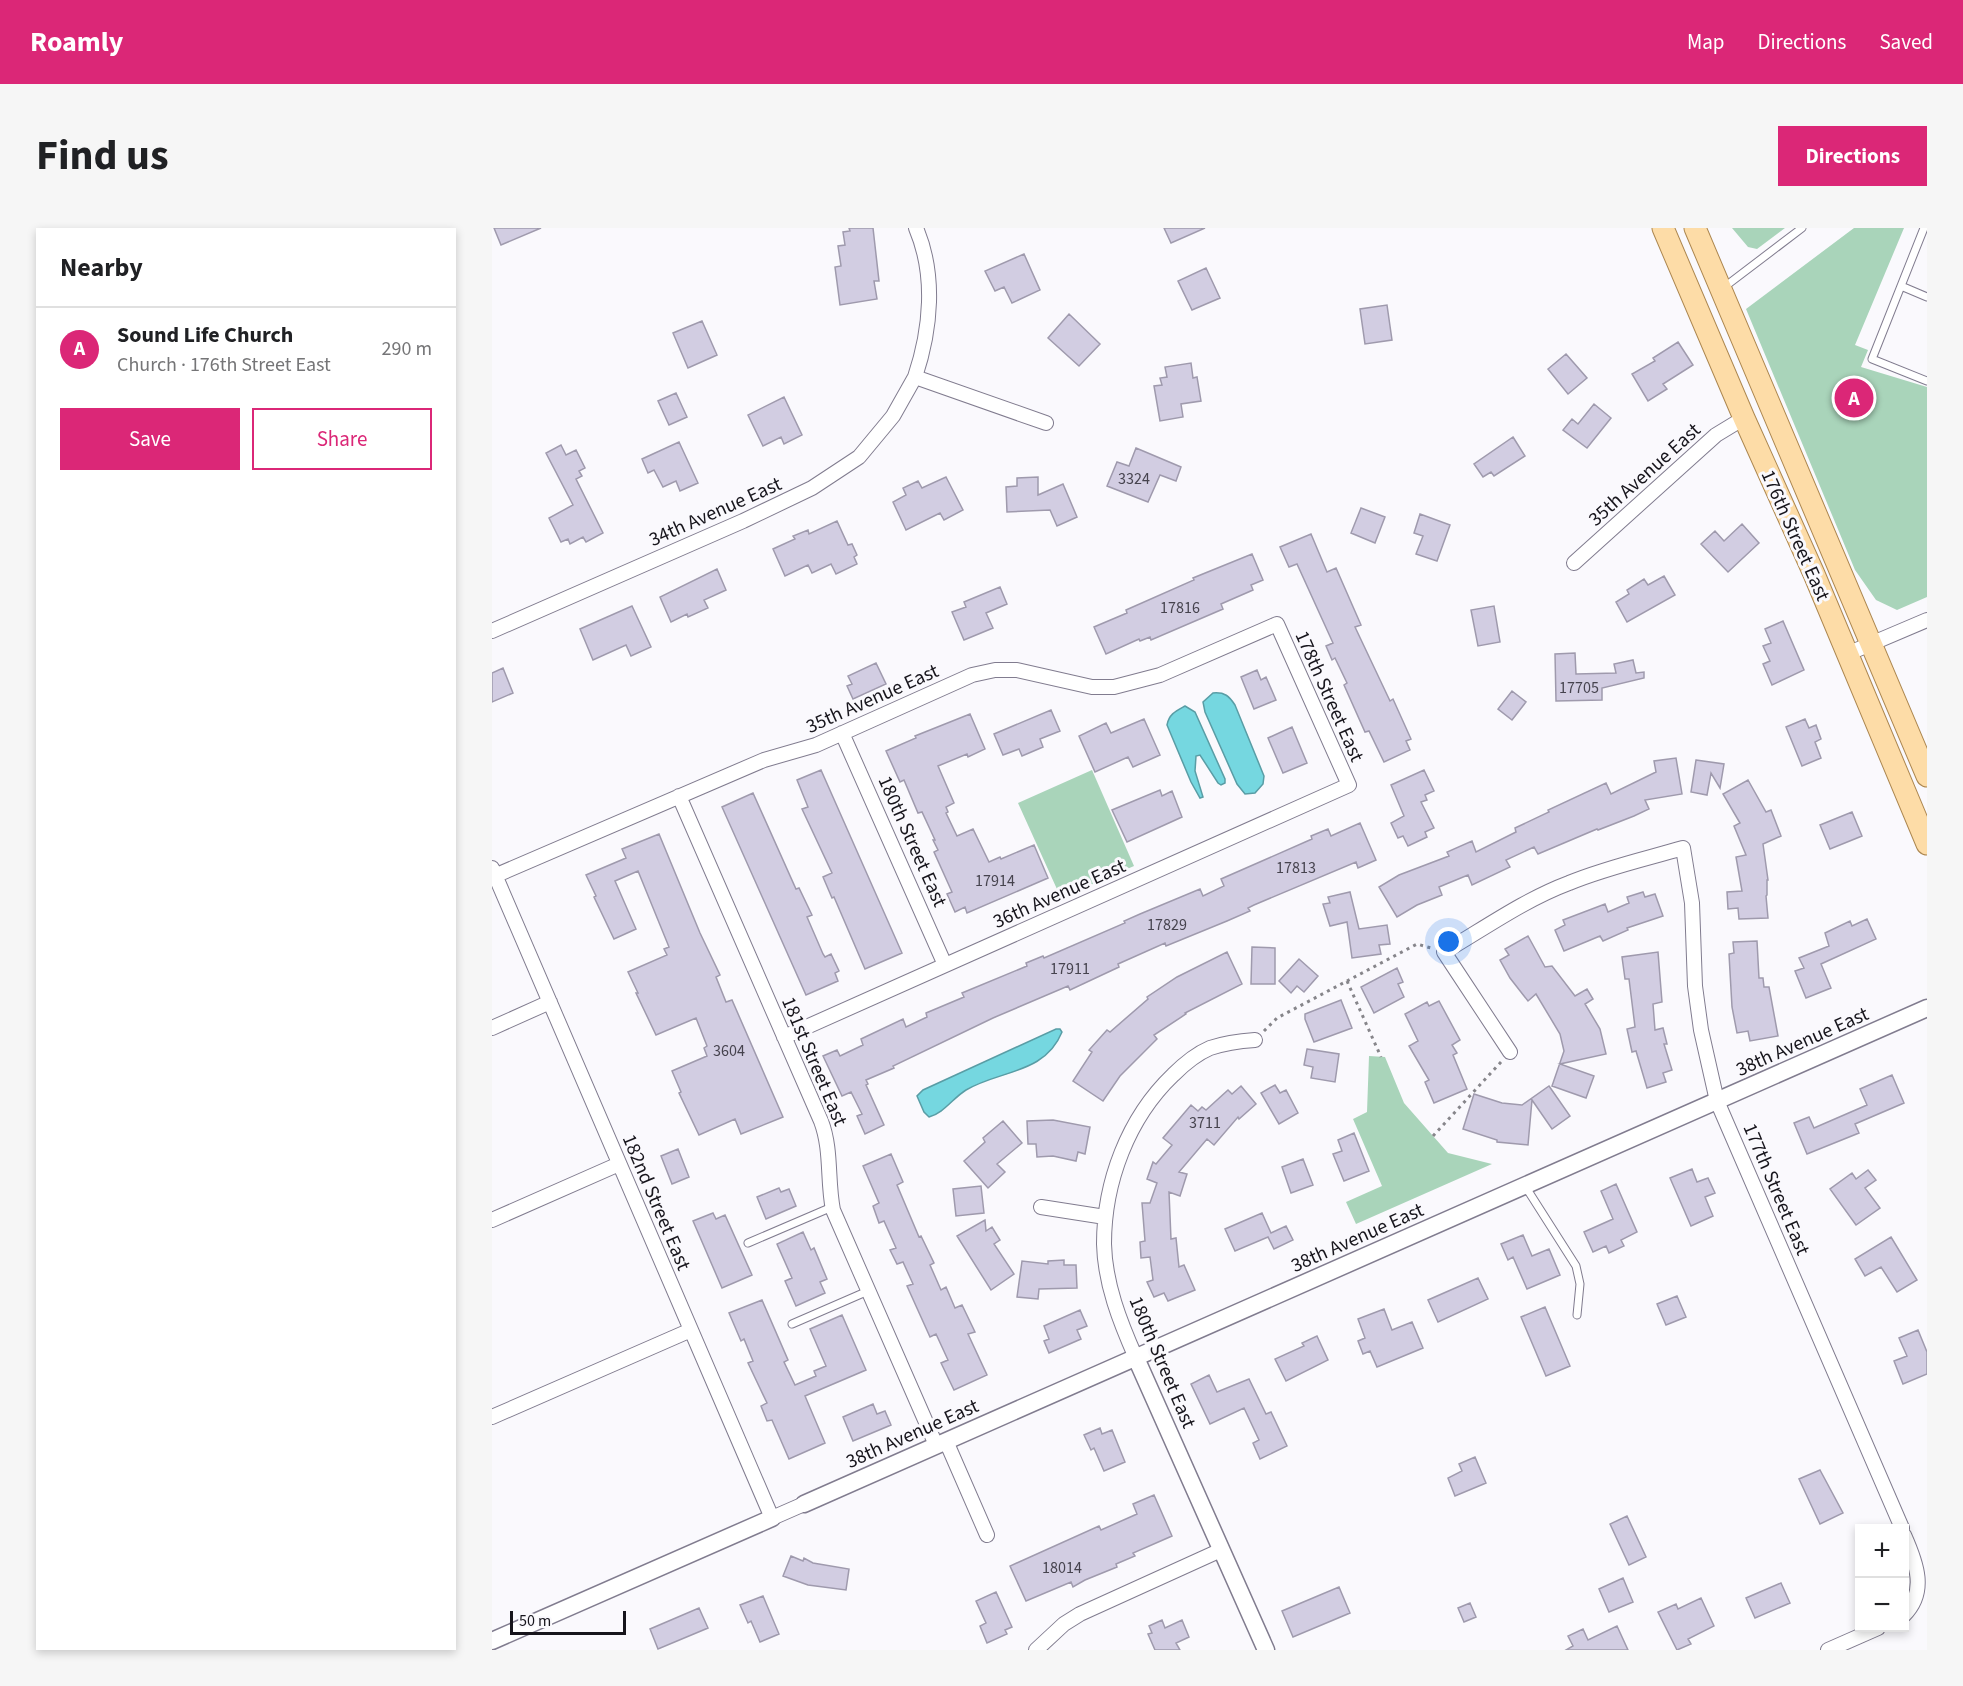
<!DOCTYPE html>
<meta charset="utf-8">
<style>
:root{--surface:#fff;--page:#f6f6f6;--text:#202124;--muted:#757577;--line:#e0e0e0;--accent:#db2777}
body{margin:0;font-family:"Source Sans 3",sans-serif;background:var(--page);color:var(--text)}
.controls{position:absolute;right:18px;bottom:18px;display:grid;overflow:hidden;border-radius:0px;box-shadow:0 3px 9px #0003}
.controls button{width:54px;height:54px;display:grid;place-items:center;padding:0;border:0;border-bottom:2px solid var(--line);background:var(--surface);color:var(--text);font:30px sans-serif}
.scale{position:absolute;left:18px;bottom:15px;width:116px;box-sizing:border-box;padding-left:6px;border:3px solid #17151c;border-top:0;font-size:16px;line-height:21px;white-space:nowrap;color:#17151c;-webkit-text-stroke:4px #faf9fd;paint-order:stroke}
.you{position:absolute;left:957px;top:714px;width:21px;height:21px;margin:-15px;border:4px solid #fff;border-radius:50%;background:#1a73e8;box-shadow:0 0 0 9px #1a73e833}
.badge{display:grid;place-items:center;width:39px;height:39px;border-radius:50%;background:var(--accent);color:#fff;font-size:20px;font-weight:700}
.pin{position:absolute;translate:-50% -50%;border:3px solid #fff;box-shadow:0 2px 6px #0006}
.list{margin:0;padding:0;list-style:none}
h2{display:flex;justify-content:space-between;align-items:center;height:78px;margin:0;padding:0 24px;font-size:26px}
h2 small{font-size:20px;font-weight:400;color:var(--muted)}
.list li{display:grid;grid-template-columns:39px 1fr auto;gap:18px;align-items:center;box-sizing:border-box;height:84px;padding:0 24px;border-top:2px solid var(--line)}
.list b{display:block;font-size:22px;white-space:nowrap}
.list p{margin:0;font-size:20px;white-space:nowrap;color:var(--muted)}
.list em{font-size:20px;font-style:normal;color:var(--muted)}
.actions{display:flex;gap:12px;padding:18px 24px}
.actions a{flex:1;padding:14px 0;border:2px solid var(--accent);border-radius:0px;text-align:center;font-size:21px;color:var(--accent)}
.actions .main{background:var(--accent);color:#fff}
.map{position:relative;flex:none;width:1435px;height:1422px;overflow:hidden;border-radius:0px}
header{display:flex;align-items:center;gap:36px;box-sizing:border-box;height:84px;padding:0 30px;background:var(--accent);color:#fff}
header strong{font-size:28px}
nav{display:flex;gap:33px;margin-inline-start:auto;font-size:21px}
.intro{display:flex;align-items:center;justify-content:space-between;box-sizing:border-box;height:144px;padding:0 36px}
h1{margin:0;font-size:42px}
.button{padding:15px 27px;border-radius:0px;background:var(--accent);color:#fff;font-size:21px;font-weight:700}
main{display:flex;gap:36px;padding:0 36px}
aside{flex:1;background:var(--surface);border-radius:0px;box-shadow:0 3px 9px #0003}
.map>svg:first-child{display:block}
.green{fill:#a9d4ba}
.water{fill:#75d7e0;stroke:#599da5;stroke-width:1.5}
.building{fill:#d2cde2;stroke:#9f9aad;stroke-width:1.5}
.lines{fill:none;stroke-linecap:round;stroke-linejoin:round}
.service-casing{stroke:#817c8f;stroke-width:9}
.minor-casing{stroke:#817c8f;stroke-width:16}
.tertiary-casing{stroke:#817c8f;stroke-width:19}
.primary-casing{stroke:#ac8750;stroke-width:23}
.path{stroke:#86858a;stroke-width:3;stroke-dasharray:3 4.5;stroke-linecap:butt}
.service{stroke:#fff;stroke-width:7}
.minor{stroke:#fff;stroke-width:14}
.tertiary{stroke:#fff;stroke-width:16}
.primary{stroke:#fddca7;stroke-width:21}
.labels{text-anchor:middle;stroke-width:6;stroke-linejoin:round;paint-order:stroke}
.number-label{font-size:16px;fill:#46434e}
.street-label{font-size:20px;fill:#17151c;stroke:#faf9fd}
</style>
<header>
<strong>Roamly</strong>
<nav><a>Map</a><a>Directions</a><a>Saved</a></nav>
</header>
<div class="intro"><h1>Find us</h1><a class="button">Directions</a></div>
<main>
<aside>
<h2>Nearby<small></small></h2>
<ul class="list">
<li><span class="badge">A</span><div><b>Sound Life Church</b><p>Church · 176th Street East</p></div><em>290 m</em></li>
</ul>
<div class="actions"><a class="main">Save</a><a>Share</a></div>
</aside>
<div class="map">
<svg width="1435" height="1422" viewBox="0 0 1435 1422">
<rect width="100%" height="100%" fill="#faf9fd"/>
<path class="green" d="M1240,0h53l-28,21 -9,-2z
M1362,0h50l-49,117 13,5 -7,17 66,20v210l-30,13 -21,-10 -21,-30 -109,-261z
M600,542l42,96 -73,32 -43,-95z
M877,828l16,1 19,46 44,50 44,11 -136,60 -10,-22 36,-16 -29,-67 14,-7z"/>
<path class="water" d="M721,465c12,-1 16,3 22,12l29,71 -1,8 -8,9 -10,1 -8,-10 -32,-72 -2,-10z
M693,478l10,6 30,67v4l-4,2 -3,-2 -18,-28 -4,1 -1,15 8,26 -3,1 -9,-16 -24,-57c2,-11 9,-14 18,-19z
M564,801h4l2,3c-17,42 -62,38 -96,58 -13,8 -22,23 -37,27l-5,-5 -7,-16 6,-6z"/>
<path class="building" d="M2,0h47l-40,17z
M357,0h24l6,53h-5l3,18 -37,6 -5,-38 6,-1 -3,-20 7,-1 -2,-13 7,-1z
M672,0h41l-34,15z
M532,26l16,36 -28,13 -8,-16 -9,4 -10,-20z
M714,40l14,30 -28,12 -14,-29z
M895,77l5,35 -27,4 -5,-35z
M577,86l31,30 -21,22 -31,-28z
M210,93l15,34 -29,13 -15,-35z
M1186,114l15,23 -30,19 4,5 -19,12 -16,-27 23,-13 -2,-3z
M1074,126l21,24 -19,16 -20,-25z
M699,135l2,15 4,-1 4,24 -20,3 2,13 -23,4 -6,-35 8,-1 -2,-7 7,-1 -2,-10z
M184,165l11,24 -18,8 -11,-24z
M292,169l18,38 -18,9 -3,-7 -18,9 -15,-31z
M1102,176l17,14 -24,30 -24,-18 9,-11 6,5z
M1021,209l12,19 -31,20 -3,-4 -8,5 -9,-13z
M187,214l19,41 -18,8 -4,-10 -13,6 -9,-17 -6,3 -6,-14z
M69,217l5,10 10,-5 9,18 -6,3 3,5 -6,3 27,54 -17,9 -3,-5 -13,7 -2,-5 -7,3 -12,-24 24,-13 -27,-52z
M644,220l45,19 -5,14 -16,-6 -12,27 -41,-16 10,-24 12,4z
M454,249l17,33 -19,10 -4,-7 -34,17 -13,-28 13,-7 -3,-7 15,-7 4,7z
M546,249v18l25,-11 14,33 -20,9 -7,-16 -43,2 -1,-25 11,-1v-8z
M869,280l24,9 -10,26 -24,-10z
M928,286l30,11 -13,36 -21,-7 7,-18 -9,-3z
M345,293l11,24 4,-1 5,11 -3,2 3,7 -21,10 -5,-10 -19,9 -4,-8 -23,11 -12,-27 22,-10 -2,-3 15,-6 1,4z
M1250,296l17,19 -31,29 -27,-28 14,-13 9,10z
M819,306l16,38 9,-4 25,57 -6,2 35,74 3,-2 18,40 -5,2 4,9 -26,12 -15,-31 -4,1 -21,-47 3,-2 -12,-25 -3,2 -6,-14 7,-3 -36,-79 -8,3 -9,-20z
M760,326l11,26 -12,5 2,5 -32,14 2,5 -72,31 -1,-3 -10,4 -1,-2 -33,15 -12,-27 33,-14 -1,-3 68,-30 -1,-2z
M225,341l9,21 -22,10 4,8 -20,9 -1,-3 -16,8 -11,-25z
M1172,348l11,19 -48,27 -11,-20 13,-8 -2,-4 17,-11 4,6z
M508,359l7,17 -21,9 7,15 -29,12 -12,-28 14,-5 -2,-5z
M140,378l19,41 -20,9 -5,-11 -33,15 -13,-31z
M1002,378l6,36 -22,4 -7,-36z
M1291,393l21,49 -32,15 -9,-21 7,-3 -7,-15 8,-3 -6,-14z
M1083,425l1,21 40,-1 -2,-9 19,-4 3,13 8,-1v6l-42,10v12l-46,1 -1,-47z
M384,435l10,21 -33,15 -6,-13 5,-2 -4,-8z
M11,440l10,25 -21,9v-29z
M765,442l4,10 5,-3 10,23 -22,9 -13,-32z
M1020,463l14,11 -14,18 -14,-11z
M559,482l9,21 -20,8 3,8 -21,9 -3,-7 -16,6 -9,-21z
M478,486l15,35 -17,8 -1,-3 -29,12 16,37 -8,4 2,5 -2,1 11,23 16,-7 16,33 11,-5 1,2 33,-14 14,33 -81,35 -2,-6 -10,5 -8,-18 5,-2 -18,-40 4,-2 -5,-10h2l-13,-28 -4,1 -14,-33 -4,2 -14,-31 30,-13 -1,-2z
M652,491l16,36 -27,12 -5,-10 -33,15 -16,-36 27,-13 5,10z
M1313,491l4,9 7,-3 5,14 -6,3 6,16 -19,8 -16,-39z
M800,499l15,36 -24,10 -15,-35z
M1184,530l6,36 -37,6 4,9 -15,7 -36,14 -1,-1 -59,25 -4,-7 -28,13 4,7 -38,18 -4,-10 -29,12 3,8 -25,10 -20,12 -18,-30 20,-12 50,-19 -2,-4 25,-11 4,11 40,-20 -1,-4 34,-16 -1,-2 58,-27 5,11 45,-22 -2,-11z
M1204,532l28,4 -4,24 -9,-15 -4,22 -16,-3z
M329,542l81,183 -37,16 -31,-72 -2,1 -9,-21 9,-4 -30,-64 6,-2 -11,-27z
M932,542l10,21 -9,4 2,5 -6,2 13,26 -9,4 2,5 -19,9 -5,-10 -5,2 -7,-15 13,-7 -13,-31z
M1256,552l18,32 5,-2 10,26 -18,8 5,36h-1v15l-1,1 2,22 -29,1 -1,-11 -10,1 -1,-17 15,-1 -6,-34 10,-2 -12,-29 6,-3 -17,-29z
M668,562l2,6 10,-5 10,26 -55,25 -15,-32z
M261,565l43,96 3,-1 13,27 -5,2 16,37 2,3 6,-3 8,17 -4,2 3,8 -32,14 -84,-188z
M1360,584l10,24 -32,13 -10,-24z
M868,595l16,37 -18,8 -2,-6 -102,43 -6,3 2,3 -23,10 -61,25 -1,-3 -47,21 1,3 -49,23 -2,-4 -75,32 -100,48 1,2 -28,12 2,4 -2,1 18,40 -19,9 -8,-18 5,-2 -11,-22 -9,4 -19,-40 14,-6 3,6 23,-11 -2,-6 42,-20 3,8 21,-10 -1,-4 38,-16 -2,-4 65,-27 -1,-3 17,-7 1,2 81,-35 -1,-2 16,-7 60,-25 3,7 21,-10 -3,-7 91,-40 -1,-3 17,-7 3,7z
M167,606l41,99 20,42 -4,2 10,25 6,-2 51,117 -42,17 -6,-15 -36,16 -20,-42 2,-1 -9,-21 35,-15 -3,-8 3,-2 -11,-28 -40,17 -20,-42h2l-10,-21 39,-17 -3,-6 5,-2 -31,-76 -23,10 21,48 -22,10 -20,-42 2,-1 -10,-21 40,-17 -4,-9z
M858,664l9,37 28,-4 3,19 -11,1 2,9 -29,4 -5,-36 -17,4 -7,-22 7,-1 -2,-6z
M1151,664l2,5 10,-3 8,22 -36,12 1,2 -25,11 -3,-5 -36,15 -9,-21 10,-5 -2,-5 42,-16 3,8 21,-9 -2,-6z
M1375,691l9,20 -55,25 10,24 -25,10 -11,-27 9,-3 -5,-10 30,-12 -4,-13 25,-12 2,5z
M1036,708l17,31 7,-1 23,30 12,-7 6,10 -8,5 15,25 6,25 -46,10 34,12 -8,22 -34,-12 12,-35 -4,-17 -24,-40 -8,7 -18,-23 -10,-18 9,-5 -4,-6z
M1265,713l2,37h4l1,9h5l9,49 -28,5 -2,-10 -11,2 -5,-26 -3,-53 5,-1 -1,-11z
M760,719l23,1v36h-24z
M735,724l15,32 -57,29 1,1 -32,21 3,4 -37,37 -17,25 -30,-20 19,-29 -3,-2 18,-20 3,2 38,-33 -1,-2 30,-20z
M1166,724l4,50 -9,2 2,26 8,-2 4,16h-3l8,26 -9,3 3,9 -19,6 -11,-37 -4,1 -5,-23 8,-2 -6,-48h-4l-3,-22z
M807,731l19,17 -14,16 -7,-6 -6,7 -12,-12z
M905,740l6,14 -5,2 6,13 -30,16 -13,-26z
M849,772l11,28 -38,14 -9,-23v-5z
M947,773l21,39 -8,5 5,8 -4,2 14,34 -33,14 -9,-21 4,-2 -20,-34 9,-5 -13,-27 22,-12 2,4z
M815,821l32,5 -4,28 -24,-4 2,-11 -9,-2z
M1400,847l12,28 -49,21 4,9 -52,21 -13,-31 15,-6 5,11 53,-23 -7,-16z
M783,857l5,8 6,-3 12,23 -19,11 -18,-31z
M749,858l15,18 -17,15 -1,-2 -24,28 -7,-6 -28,33 8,2 -7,22 -11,-4 2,47 5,-1 3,29 5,-2 11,25 -27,11 -4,-8 -10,4 -7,-15 6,-2 -3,-23 -9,1 -1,-16 5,-1 -3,-38h8l7,-20 -10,-4 6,-17 3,2 16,-19 -9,-7 28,-33 7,6 4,-4 4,3 22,-20 4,4z
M1057,858l21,30 -18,13 -20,-29 -4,45 -31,-3v-2l-34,-11 11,-35 28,9 20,2z
M561,892l37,7 -5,27 -7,-2 -2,9 -23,-5 -16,1 -1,-13h-8l-1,-23z
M511,893l19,22 -25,21 8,8 -17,16 -24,-27 21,-19 -2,-4z
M862,905l15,38 -25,10 -11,-27 9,-3 -4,-11z
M186,921l11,28 -17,7 -11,-28z
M399,926l12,28 -6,3 22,52 2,-1 13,27 -4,2 11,25 5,-3 9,21 7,-3 13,27 -7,2 19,41 -33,15 -13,-27 7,-3 -12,-26 -6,3 -23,-51 6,-2 -10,-22 -6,2 -7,-14 6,-2 -12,-27 -5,2 -6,-17 6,-3 -16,-37z
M811,931l10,26 -22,8 -9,-26z
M1200,941l5,13 11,-4 7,15 -10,4 8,19 -22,10 -21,-48z
M1376,942l8,10 -11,8 15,20 -24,17 -26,-36 22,-16 4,6z
M1124,956l21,48 -16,8 3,6 -15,7 -3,-7 -13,6 -9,-20 29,-13 -12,-28z
M489,958l3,27 -28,3 -3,-27z
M287,960l2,4 8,-3 7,17 -30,13 -9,-22z
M221,985l3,6 9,-4 27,60 -30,13 -29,-67z
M770,985l9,20 15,-7 7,14 -19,9 -6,-12 -33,14 -10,-22z
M493,992l1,11 6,-4 8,13 -6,4 20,30 -23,16 -34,-54z
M311,1004l8,18 3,-2 13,31 -7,3 5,11 -29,13 -11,-25 7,-3 -15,-34z
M1031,1007l9,21 17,-7 11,26 -33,14 -14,-32 -5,3 -7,-16z
M1399,1009l26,43 -20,12 -16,-25 -16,9 -10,-17z
M572,1032v5h12l1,23 -38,1 -1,10 -21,-2 5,-36 26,3v-3z
M986,1050l10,21 -50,23 -10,-22z
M1185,1068l9,21 -20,8 -9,-21z
M270,1072l26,60 -4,2 11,23 21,-9 -2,-5 12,-5 -16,-37 32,-14 24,55 -61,26 20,47 -36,16 -17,-39 -5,1 -6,-15 6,-3 -19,-40 5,-2 -9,-22 -3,2 -12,-28z
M1053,1079l25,59 -24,10 -25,-59z
M892,1081l8,21 20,-8 11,26 -46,19 -7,-16 -7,3 -5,-13 7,-3 -7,-19z
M588,1082l7,16 -10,4 4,9 -32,14 -5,-12 5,-2 -5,-13z
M1426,1102l9,22v22l-24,10 -9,-23 13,-5 -8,-18z
M825,1108l11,24 -42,21 -11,-22 29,-13 -2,-3z
M717,1147l8,17 32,-13 17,35 5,-2 16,34 -27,13 -7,-16 6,-3 -15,-32 -34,16 -19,-40z
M381,1176l4,10 8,-3 6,14 -38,16 -10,-24z
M608,1200l2,6 10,-4 13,32 -21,9 -10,-23 -3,2 -7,-15z
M983,1229l11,26 -31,13 -7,-18 14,-7 -3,-7z
M1328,1242l23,43 -23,11 -21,-45z
M662,1267l18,41 -39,17 2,3 -19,8 1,3 -32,13 -12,7 -2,-5 -45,19 -16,-35 89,-40 2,4 36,-16 -4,-10z
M1135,1288l19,41 -17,8 -19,-41z
M299,1328l12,5 1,-3 9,5 36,6 -3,21 -38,-5 -25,-9z
M1131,1350l10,24 -24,10 -10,-23z
M1289,1355l9,20 -35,15 -9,-20z
M847,1359l11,26 -57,24 -11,-26z
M504,1364l16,35 -7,3 2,4 -20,9 -7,-17 6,-3 -10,-22z
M271,1368l16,38 -19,8 -9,-21 -3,2 -8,-18z
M1209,1370l13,28 -26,13 3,5 -14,6 -19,-38 18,-8 2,5z
M978,1375l6,14 -12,5 -6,-14z
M207,1380l9,20 -50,21 -8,-20z
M670,1392l3,8 17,-8 7,17 -13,6 4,7h-25l-7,-16 4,-1 -3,-7z
M1125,1398l11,24h-62l7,-4 -5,-10 15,-7 5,11z"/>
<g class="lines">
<g class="service-casing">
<path id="service" d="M1432,0l-52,131 55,22
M1409,58l26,11
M1231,60l79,-60
M1033,958l51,80 4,18 -3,31
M256,1015l84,-36
M300,1096l76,-33"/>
</g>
<g class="minor-casing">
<path id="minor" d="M424,0c20,47 15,101 -1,149l131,46
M1082,335l142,-128 28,-17
M0,403l251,-110 69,-33 47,-31 34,-41 22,-39
M1355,426l80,-34
M350,505l103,232
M187,568l142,325c11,29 6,59 12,89l103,235
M0,640l280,650 32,-14
M0,649l272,-117 52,-15 156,-70 23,-5h22l75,17h22l46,-12 117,-51 72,161 -565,252
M0,800l58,-26
M1018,824l-66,-100c41,-24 80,-52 125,-69 36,-15 76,-24 114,-35l9,55 3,83 6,44 16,71 185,427
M549,979l64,10
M0,992l127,-56
M644,1130c-16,-36 -31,-74 -32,-114 0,-62 24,-126 69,-169 11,-11 23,-21 37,-27 15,-5 30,-7 45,-8
M0,1189l199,-87
M454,1213l41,94
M1412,1307c13,29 23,57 0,80
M544,1422l28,-26 16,-10 141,-64
M1336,1422l50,-22"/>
</g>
<g class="tertiary-casing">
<path id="tertiary" d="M644,1130l130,292
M312,1276l1123,-496
M0,1413l280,-123"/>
</g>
<g class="primary-casing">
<path id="primary" d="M1171,0l81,190 70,156 113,270
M1203,0l232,548"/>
</g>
<path class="path" d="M855,753l34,76
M772,803l13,-13 140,-74 14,4
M941,908l68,-74"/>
<use href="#service" class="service"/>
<use href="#minor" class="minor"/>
<use href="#tertiary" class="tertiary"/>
<use href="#primary" class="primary"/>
</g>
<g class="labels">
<g class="number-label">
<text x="642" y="256">3324</text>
<text x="688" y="385">17816</text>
<text x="1087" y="465">17705</text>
<text x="804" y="645">17813</text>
<text x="503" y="658">17914</text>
<text x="675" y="702">17829</text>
<text x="578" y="746">17911</text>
<text x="237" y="828">3604</text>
<text x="713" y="900">3711</text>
<text x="570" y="1345">18014</text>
</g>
<g class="street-label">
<text transform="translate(1152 246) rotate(-42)" y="7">35th Avenue East</text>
<text transform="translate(223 283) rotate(-24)" y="7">34th Avenue East</text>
<text transform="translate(1304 307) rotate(66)" y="7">176th Street East</text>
<text transform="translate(838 468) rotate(66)" y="7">178th Street East</text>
<text transform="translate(380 470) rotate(-24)" y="7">35th Avenue East</text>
<text transform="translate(421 613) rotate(66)" y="7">180th Street East</text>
<text transform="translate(567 665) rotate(-24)" y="7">36th Avenue East</text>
<text transform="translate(1310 813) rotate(-24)" y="7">38th Avenue East</text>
<text transform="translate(323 833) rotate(67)" y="7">181st Street East</text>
<text transform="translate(1285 961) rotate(67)" y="7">177th Street East</text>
<text transform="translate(165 974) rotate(67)" y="7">182nd Street East</text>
<text transform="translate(865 1009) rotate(-24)" y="7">38th Avenue East</text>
<text transform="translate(671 1134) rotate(67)" y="7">180th Street East</text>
<text transform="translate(420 1205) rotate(-24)" y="7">38th Avenue East</text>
</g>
</g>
</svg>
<div class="controls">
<button>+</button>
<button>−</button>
</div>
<div class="scale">50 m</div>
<div class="you"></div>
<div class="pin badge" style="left:1362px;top:170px">A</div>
</div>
</main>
